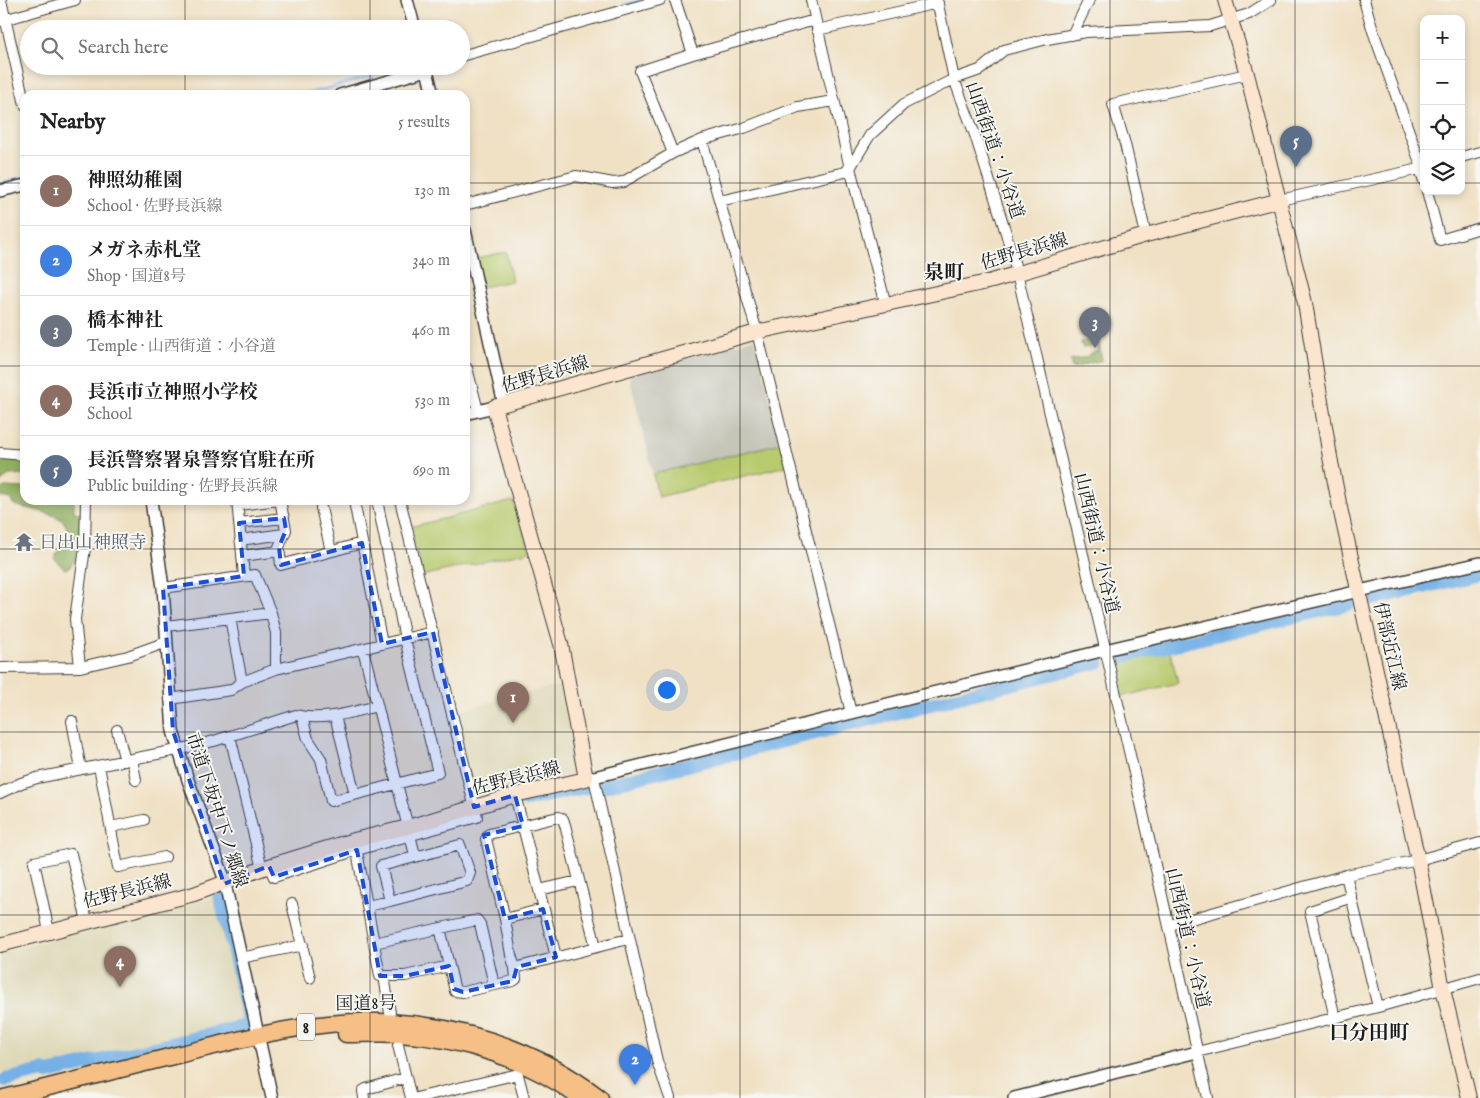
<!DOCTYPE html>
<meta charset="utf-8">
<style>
:root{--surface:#fff;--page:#f2f2f2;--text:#222;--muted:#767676;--line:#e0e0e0;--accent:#c8321e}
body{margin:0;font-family:"IM FELL English","Noto Serif JP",serif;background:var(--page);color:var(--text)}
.controls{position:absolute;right:15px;top:15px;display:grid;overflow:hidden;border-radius:10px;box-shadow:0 2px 8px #0003}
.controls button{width:45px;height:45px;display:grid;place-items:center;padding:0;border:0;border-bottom:1px solid var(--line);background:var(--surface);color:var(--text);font:25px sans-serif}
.you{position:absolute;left:666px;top:689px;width:18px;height:18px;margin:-12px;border:4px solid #fff;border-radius:50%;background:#1a73e8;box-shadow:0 0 0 8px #1a73e833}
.badge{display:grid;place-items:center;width:32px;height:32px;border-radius:50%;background:var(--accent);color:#fff;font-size:16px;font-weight:700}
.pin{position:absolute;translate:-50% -41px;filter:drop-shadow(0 1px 2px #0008)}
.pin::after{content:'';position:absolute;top:26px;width:18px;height:15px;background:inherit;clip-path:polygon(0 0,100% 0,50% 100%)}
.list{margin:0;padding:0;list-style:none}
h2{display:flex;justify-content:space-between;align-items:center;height:65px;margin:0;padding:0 20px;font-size:21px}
h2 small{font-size:16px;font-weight:400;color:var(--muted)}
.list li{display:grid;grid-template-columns:32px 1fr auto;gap:15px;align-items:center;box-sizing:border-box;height:70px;padding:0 20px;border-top:1px solid var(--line)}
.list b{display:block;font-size:19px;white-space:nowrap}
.list p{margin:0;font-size:16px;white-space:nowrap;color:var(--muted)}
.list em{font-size:16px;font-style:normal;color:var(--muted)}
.icon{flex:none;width:28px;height:28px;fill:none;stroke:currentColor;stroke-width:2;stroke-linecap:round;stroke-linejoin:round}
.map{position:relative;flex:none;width:1480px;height:1098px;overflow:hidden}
.search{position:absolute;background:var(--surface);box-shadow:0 2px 8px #0003;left:20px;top:20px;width:450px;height:55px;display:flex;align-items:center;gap:12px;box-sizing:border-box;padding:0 18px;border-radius:28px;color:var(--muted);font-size:19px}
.panel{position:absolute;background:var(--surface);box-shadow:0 2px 8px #0003;left:20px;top:90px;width:450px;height:415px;border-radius:15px}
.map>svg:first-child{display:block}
.built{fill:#ded8b7}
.industrial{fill:#c5c5b8}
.green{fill:#b7ca6d;stroke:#6a7344}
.forest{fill:#91ae60;stroke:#56653e}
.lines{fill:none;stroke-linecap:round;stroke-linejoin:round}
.stream{stroke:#74b1e6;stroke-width:2.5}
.river{stroke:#74b1e6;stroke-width:14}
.minor-casing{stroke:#3c3a35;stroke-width:12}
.tertiary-casing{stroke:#3c3a35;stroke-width:14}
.secondary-casing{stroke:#3c3a35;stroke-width:16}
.trunk-casing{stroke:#3c3a35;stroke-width:19}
.minor{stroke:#fff;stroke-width:10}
.tertiary{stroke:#fff;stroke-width:11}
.secondary{stroke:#fbe5cf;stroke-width:14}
.trunk{stroke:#f5bf86;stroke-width:16}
.marked{fill:#1d4ed8;fill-opacity:0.2;stroke:#1d4ed8;stroke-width:4;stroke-dasharray:10 6;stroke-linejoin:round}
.grid{fill:none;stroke:#1c1c1c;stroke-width:1;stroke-opacity:0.55}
.labels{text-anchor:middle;stroke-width:4;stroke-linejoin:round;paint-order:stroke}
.shield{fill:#f6f6f2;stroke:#5d5d5c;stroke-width:1}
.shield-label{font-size:16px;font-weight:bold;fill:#1c1c1c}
.street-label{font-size:18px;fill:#1c1c1c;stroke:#f6f6f2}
.worship-label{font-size:18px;fill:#5b616d;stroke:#f6f6f2;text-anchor:start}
.quarter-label{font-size:20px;font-weight:bold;fill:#1c1c1c;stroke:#f6f6f2}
</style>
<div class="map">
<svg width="1480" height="1098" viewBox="0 0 1480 1098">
<rect width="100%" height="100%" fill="#f6f6f2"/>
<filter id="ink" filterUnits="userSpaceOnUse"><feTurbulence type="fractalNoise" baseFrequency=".02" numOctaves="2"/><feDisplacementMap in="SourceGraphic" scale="10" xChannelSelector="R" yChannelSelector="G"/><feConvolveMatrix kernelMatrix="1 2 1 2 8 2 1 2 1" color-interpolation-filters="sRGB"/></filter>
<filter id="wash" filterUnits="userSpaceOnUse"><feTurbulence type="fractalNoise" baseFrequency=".0096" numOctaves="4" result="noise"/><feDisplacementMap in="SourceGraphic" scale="20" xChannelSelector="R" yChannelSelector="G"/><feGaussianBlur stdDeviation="1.12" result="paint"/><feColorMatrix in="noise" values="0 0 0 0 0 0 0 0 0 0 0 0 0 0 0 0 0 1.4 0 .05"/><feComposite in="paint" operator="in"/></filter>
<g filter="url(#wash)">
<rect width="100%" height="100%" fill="#f0e1c4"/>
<path class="built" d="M561,685l17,82 -4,6 -100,25 -20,-87z
M216,897l13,45 18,80 -3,3 -122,29v4l-68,16 -2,-4 -5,1 -5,-3 -39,11 -3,-11v-115z"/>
<path class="industrial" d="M755,338l26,105 -128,31 -24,-99z"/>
<path class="green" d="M506,252l6,29 -30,6 -6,-29z
M781,443l5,23 -128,31 -5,-23z
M513,501l17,50 -108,25 -12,-49z
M1170,651l8,32 -58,14 -8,-33z"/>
<path class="forest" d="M1098,338l4,22 -30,8 -2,-8 17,-3 3,-4 8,-2 -2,-6 -13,3 -2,-6z
M0,455l25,2v17l-16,1 -9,8z
M4,487l21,1v12h49v12l8,2 -1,36 -11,17 -6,2 -10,-11c4,-7 12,-16 13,-25 3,-22 -40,-22 -54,-29l-3,-5 -8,-2 -2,-2v-4z"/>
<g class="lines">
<path class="stream" d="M624,5l18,-5
M304,95l104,-29
M0,184l25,-7"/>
<path class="river" d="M1371,599l109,-25
M1119,657l230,-53
M603,786l495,-124
M526,800l60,-13
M5,1080l38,-9 5,2 198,-47 3,-4 -13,-61 -16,-66"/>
</g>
</g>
<g filter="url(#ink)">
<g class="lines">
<g class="minor-casing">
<path id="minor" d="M1,0l24,105
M675,0l18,54
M811,0l39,168 36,137
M937,0l17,79 21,56 31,98 11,40 110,469 81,356
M1364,0l9,31 49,137
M0,21l75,-21
M817,30l121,-27
M1072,35l17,-35
M461,56l199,-56
M702,140l55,192 94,381
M673,153l-33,-82 53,-17 122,-34
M1461,157l19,-5
M1420,169l4,12
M1427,191l13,49 40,-12
M1280,200l144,-32
M720,201l125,-29 5,-4 20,-33 34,-31 50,-25 26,-9 24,-20 43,-11 39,-7 124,-6 39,-12 22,-14
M465,205l111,-29 37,7 10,-1 50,-29 29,-13 42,-12 54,-21 36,-6
M1146,235l-21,-91 -12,-40 134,-30
M465,367l2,1 11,43
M0,453l25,2
M237,500l7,76
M280,500l6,30 -7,17 2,18 81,-22
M358,500l-4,1 28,143
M238,505l42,-5
M321,508l10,43
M239,523l45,-5
M240,540l44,-6
M242,556l38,-5
M163,588l92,-13 16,38 5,20v36
M230,618l12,64
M166,626l105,-13
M363,649l52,206
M80,667l-5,-48 10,-71 1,-48
M0,668l80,-1 48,-11 39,-14
M170,699l61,-9 11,-8 34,-13 157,-37
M335,716l20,78
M302,717l6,22 13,20 10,42 107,-28 -33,-134 -28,-139
M72,721l9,48
M117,730l8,31
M230,736l32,133
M132,759l4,21
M99,766l19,101 47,-10
M594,778l63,283 13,37
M0,793l21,-10 16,-5 140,-28 37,-9 82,-26c26,7 56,-3 81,-9
M515,795l41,162
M111,827l33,-7
M460,845l10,28 -3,8 -77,20 -9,-35z
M356,846l24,130h25l44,-10
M269,866l5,11 83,-27 120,-33 -77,-317
M1346,875l32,132
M539,890l39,-9
M292,904l18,74
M367,906l23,-5
M505,919l38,-10
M1170,925l176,-50 72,-15 62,-17
M440,928l15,63 8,1 50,-11 3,-2 -1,-11 -4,-13 -6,-36 -19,-80 3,-5 69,-17 5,2 2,6 31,122
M49,931l-15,-69 37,-8 16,67
M374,943l103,-23 3,4 14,61
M241,958l62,-13
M515,968l113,-29
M384,976l6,37
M1335,1018l-25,-107 42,-14
M398,1045l13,53
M1197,1052l181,-45 102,-29
M364,1098l-1,-7 3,-2 39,-11
M416,1098l98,-23h4l6,23"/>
</g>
<g class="tertiary-casing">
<path id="tertiary" d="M407,0l8,29
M426,66l7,29
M340,95l87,-25
M0,191l25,-6
M465,230l39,175
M465,414l29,-7
M151,500l12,88 10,143 15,49 35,95 49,223
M586,779l519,-129 375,-87
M1014,1098l183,-46"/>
</g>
<g class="secondary-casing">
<path id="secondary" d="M1225,0l22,74 58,229 25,154 10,51 78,352 25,129 26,109
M0,945l194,-51 75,-28 85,-26 54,-13 107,-32 71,-16 -25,-135 -67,-237 263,-75 235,-51 154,-46 134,-35"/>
</g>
<g class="trunk-casing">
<path id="trunk" d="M346,1034c17,0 35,-1 53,0 62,4 132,26 181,64
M4,1098c58,-14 116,-29 173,-43 50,-12 100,-26 152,-31 96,-10 194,15 271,74"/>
</g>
<use href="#minor" class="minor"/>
<use href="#tertiary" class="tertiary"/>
<use href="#secondary" class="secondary"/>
<use href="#trunk" class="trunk"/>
</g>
</g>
<path class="marked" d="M284,518l2,12 -7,17 2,18 81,-22 20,101 51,-12 41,175 41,-12 8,31 -39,9 21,84 38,-10 13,48 -39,10 -4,14 -50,11 -9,-3 -5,-23 -44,10h-25l-23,-126 -83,27 -5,-11 -45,18 -51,-153 -10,-143 81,-12 -5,-53z"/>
<path class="grid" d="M185,0v29M370,0v29M555,0v1098M740,0v1098M925,0v1098M1110,0v1098M1295,0v1098M185,66v29M370,66v29M0,183h25M465,183h959M1461,183h19M0,366h25M465,366h1015M185,500v598M370,500v598M0,549h1480M0,732h1480M0,915h1480"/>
<defs>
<g id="temple-bare" transform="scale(1.5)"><path d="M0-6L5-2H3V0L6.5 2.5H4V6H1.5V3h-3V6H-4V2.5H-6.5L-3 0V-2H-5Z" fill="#6b7280" stroke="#f6f6f2" stroke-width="2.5" paint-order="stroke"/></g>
</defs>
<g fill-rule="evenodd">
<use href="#temple-bare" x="24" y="542"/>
</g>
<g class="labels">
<rect class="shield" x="297" y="1013.5" width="18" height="27" rx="4"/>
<g class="shield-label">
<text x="306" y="1033">8</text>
</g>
<g class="street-label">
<text transform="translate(995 150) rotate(71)" y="6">山西街道：小谷道</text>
<text transform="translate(1024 251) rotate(-16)" y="6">佐野長浜線</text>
<text transform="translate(545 374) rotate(-16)" y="6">佐野長浜線</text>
<text transform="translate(1097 543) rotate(77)" y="6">山西街道：小谷道</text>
<text transform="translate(1390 646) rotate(77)" y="6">伊部近江線</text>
<text transform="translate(516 778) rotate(-14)" y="6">佐野長浜線</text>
<text transform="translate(217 810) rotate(72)" y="6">市道下坂中下ノ郷線</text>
<text transform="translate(127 891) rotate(-14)" y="6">佐野長浜線</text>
<text transform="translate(1188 938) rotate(77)" y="6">山西街道：小谷道</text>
<text transform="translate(366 1003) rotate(-1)" y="6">国道8号</text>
</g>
<g class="worship-label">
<text x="39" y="548">日出山神照寺</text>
</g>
<g class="quarter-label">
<text x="944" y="279">泉町</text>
<text x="1369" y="1039">口分田町</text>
</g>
</g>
</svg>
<div class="controls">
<button>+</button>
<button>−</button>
<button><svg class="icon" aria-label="locate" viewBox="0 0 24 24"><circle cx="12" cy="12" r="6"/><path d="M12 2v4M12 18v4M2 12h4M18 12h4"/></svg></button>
<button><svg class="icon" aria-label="layers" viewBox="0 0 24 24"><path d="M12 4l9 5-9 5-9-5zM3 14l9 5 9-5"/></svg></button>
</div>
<div class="you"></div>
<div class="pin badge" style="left:513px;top:723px;background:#8d6e63">1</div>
<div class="pin badge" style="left:635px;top:1085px;background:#3f7fe0">2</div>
<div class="pin badge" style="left:1095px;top:348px;background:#6b7280">3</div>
<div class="pin badge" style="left:120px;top:987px;background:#8d6e63">4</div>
<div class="pin badge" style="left:1296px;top:167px;background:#5c6f8a">5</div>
<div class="search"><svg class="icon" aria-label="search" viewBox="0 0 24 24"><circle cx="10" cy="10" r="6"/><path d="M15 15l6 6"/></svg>Search here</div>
<section class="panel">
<h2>Nearby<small>5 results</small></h2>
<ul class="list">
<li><span class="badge" style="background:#8d6e63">1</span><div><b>神照幼稚園</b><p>School · 佐野長浜線</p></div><em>130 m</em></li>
<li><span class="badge" style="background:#3f7fe0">2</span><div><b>メガネ赤札堂</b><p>Shop · 国道8号</p></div><em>340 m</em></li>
<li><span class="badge" style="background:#6b7280">3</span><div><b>橋本神社</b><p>Temple · 山西街道：小谷道</p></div><em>460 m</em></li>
<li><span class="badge" style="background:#8d6e63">4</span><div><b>長浜市立神照小学校</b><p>School</p></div><em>530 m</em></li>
<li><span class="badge" style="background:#5c6f8a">5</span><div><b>長浜警察署泉警察官駐在所</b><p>Public building · 佐野長浜線</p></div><em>690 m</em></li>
</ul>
</section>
</div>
